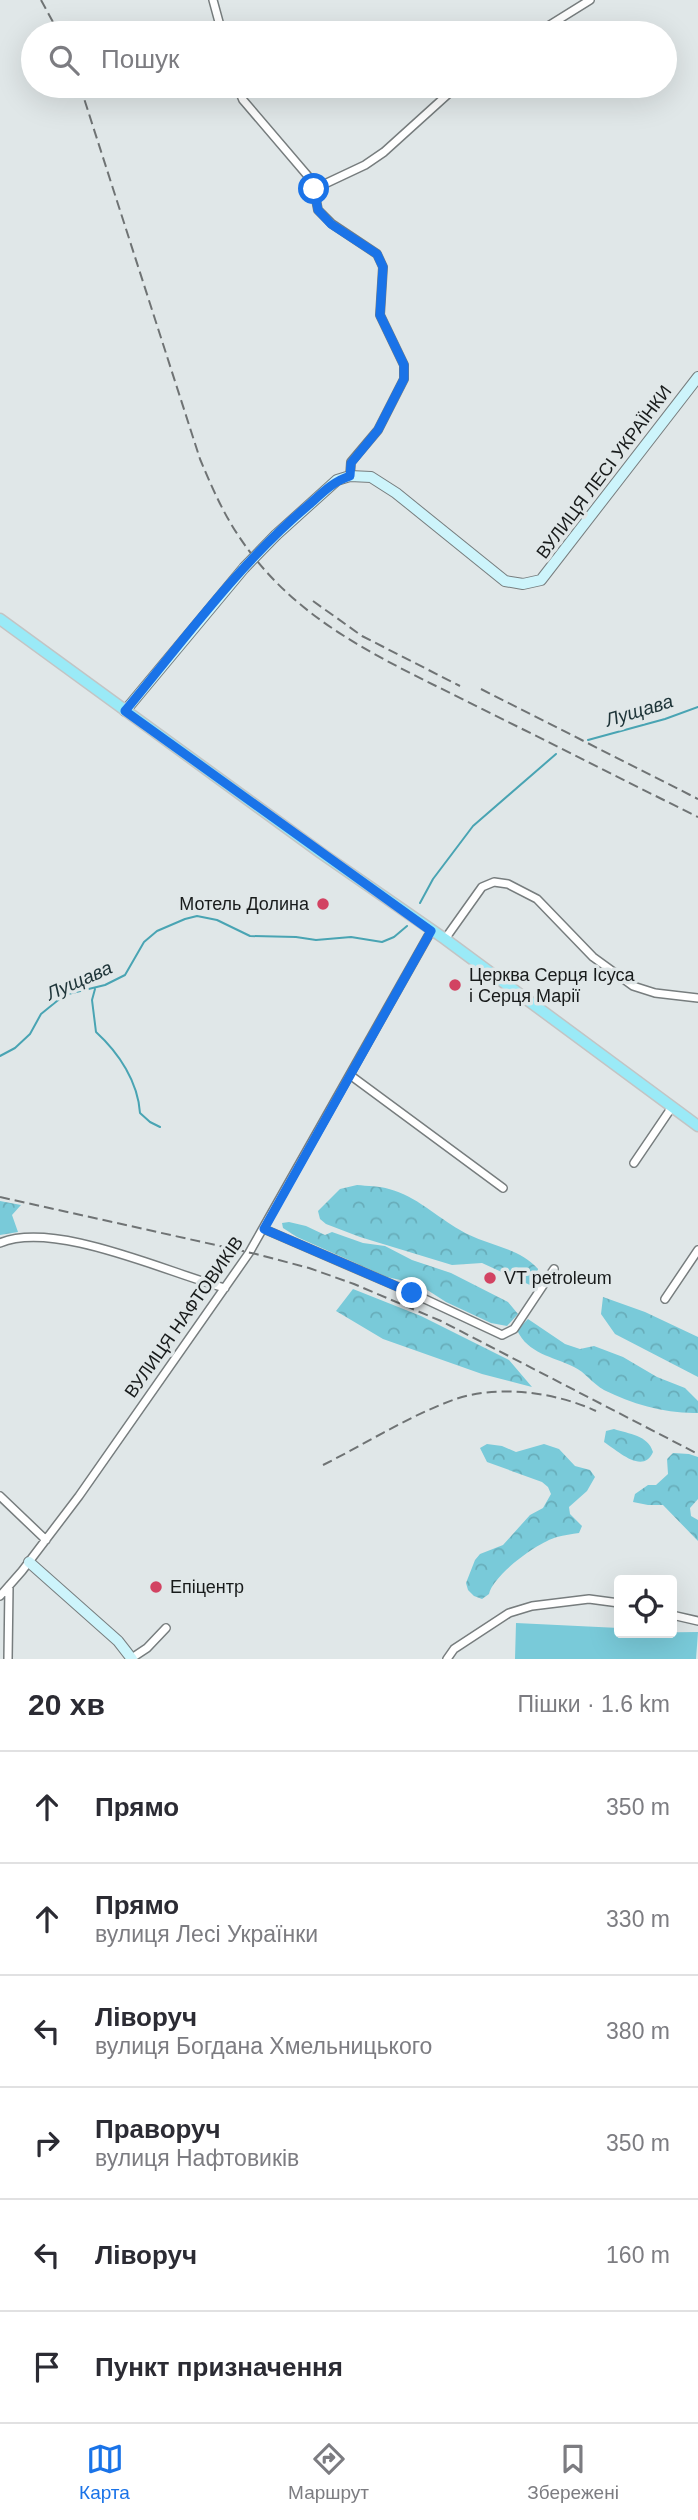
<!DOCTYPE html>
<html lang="uk">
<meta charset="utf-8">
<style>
:root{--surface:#fff;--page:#f7f7f7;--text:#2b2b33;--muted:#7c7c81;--line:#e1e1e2;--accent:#1a73e8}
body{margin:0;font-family:Helvetica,sans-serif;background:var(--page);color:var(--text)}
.controls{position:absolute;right:21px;bottom:21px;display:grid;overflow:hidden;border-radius:7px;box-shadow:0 7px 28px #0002}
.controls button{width:63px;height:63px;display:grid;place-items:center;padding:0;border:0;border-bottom:2px solid var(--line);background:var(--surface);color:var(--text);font:35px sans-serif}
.stop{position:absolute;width:21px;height:21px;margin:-16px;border:5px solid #1a73e8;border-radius:50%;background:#fff}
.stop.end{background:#1a73e8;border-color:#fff;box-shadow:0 2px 7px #0008}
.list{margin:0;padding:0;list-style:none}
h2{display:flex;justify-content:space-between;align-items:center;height:91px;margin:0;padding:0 28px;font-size:30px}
h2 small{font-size:23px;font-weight:400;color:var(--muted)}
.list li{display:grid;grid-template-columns:46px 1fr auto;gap:21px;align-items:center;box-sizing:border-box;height:112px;padding:0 28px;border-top:2px solid var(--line)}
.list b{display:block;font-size:26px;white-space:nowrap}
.list p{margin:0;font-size:23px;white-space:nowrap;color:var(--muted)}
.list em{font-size:23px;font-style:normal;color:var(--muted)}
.icon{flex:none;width:38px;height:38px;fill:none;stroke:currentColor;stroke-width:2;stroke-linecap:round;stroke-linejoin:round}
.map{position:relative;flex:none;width:698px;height:1659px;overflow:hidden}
.search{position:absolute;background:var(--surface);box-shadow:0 7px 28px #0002;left:21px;right:21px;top:21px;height:77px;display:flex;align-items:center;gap:18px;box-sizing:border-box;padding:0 24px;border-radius:38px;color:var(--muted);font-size:26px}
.sheet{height:763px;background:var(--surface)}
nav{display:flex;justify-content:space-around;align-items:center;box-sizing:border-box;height:98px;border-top:2px solid var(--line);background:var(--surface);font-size:19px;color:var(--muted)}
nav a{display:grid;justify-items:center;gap:4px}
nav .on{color:var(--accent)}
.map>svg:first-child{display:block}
.forest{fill:url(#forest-crowns)}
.pitch{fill:#79cad9}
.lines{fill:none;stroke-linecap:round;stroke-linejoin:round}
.stream{stroke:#49a4b3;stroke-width:2}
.street-casing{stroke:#777d7e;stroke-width:10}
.secondary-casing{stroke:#777d7e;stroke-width:12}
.primary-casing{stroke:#c3c4c4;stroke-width:13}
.street{stroke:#fff;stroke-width:7}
.secondary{stroke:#cdf4fb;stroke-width:10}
.primary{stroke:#9aeaf7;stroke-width:10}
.rail{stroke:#6f7374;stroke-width:2;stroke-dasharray:10 5;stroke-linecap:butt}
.secondary-bridge-casing{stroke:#777d7e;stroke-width:12;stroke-linecap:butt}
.secondary-bridge{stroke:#cdf4fb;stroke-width:10}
.route{stroke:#1a73e8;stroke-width:9}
.poi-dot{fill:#d24362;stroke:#e0e7e8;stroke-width:2.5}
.labels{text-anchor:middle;stroke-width:7;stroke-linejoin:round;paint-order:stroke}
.street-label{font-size:18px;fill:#181b1b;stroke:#e0e7e8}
.poi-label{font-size:18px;fill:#181b1b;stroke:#e0e7e8;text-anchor:start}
.water-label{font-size:19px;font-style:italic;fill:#1e3438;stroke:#e0e7e8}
</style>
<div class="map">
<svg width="698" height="1659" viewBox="0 0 698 1659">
<defs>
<pattern id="forest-crowns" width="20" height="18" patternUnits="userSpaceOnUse" patternTransform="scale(1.75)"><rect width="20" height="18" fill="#79cad9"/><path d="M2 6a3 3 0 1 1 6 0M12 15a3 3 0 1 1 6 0" fill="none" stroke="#68adba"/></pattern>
</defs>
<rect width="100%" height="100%" fill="#e0e7e8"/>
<path class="forest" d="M357,1185c10,1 23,1 32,4 27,7 48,28 71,41 26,16 57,16 78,39l-2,8 -6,8 -48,-22 -30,2 -92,-28 -34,-13 -6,-5 -2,-8 22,-22z
M0,1201l21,4 -9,10 6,17 -18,3z
M289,1222l17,4 19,9 7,-3 31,11 22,3 27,14 39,13 57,29 10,12 -11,12 -16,-3 -45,-21 -28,-18 -31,-7 -90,-40 -14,-9 -1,-5z
M353,1289l68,27 88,44 23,27 -50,-13 -99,-35 -47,-28z
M603,1297l42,15 53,25v40l-83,-43 -14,-20z
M528,1319l37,25 15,5 14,-3 29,11 34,20 28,11 13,13v12c-32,1 -66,-9 -94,-23 -11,-6 -19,-18 -30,-23 -22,-11 -46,-13 -57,-37z
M614,1429c15,5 34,6 39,23 -10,23 -35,-1 -49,-10l2,-11z
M487,1444l15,2 14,6 28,-8 15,5 16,17 15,4 5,7 -8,14 -18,16 1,7 12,12 -3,7c-7,1 -15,2 -22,4 -19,5 -64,38 -68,57l-7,5 -8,-3 -6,-6 -2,-7 9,-23 5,-6 23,-9 27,-30 13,-7 8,-14 -3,-7 -6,-5 -55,-20 -7,-14z
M673,1453l16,1 9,3v42l-8,9 1,8 7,4v21l-35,-36h-15l-15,-3 2,-8 13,-9h8l12,-11 -1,-15z"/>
<path class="pitch" d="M516,1623l103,5v5l79,-1 -2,27h-181z"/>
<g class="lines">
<path class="stream" d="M588,740l77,-21 33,-12
M420,903l13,-24 40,-53 83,-72
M95,989l-3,11 4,32c23,21 42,50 44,81l10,9 10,5
M0,1056l15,-8 15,-14 11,-20 16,-13 11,-7 37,-9 20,-10 19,-33 13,-11 28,-12 12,-3 20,4 33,16 46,1 20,3 35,-3 31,5 12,-5 13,-11"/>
<g class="street-casing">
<path id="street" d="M213,0l9,33
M537,33l53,-33
M237,86l6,14 70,82 1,7
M350,476l1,-14 27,-32 26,-51v-14l-24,-50 3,-48 -6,-13 -45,-30 -14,-14 -4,-21 51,-24 19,-13 73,-66
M445,939l37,-52 12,-5 14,2 29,15 56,58 40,29 22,7 43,5
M350,1075l153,113
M634,1163l38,-56
M264,1229l148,64 90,42 12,-6 40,-60
M0,1243c55,-23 168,30 225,45
M665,1299l33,-49
M0,1496l46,44
M0,1596l22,-25 57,-75 170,-243 182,-322
M672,1615l26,6
M132,1658l15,-10 19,-20
M8,1659l1,-73
M447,1659l7,-10 55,-36 23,-7 57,-7 30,4"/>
</g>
<g class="secondary-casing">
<path id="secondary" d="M276,535l61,-55 13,-4 21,1 25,16 109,88 18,3 18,-4 157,-203
M125,711l119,-143
M29,1562l89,79 14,18"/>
</g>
<g class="primary-casing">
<path id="primary" d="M0,619l321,234 124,86 253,187"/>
</g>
<use href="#street" class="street"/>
<use href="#secondary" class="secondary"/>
<use href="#primary" class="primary"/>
<path class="rail" d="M41,0l18,33
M80,86l120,373c11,26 22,52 38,76 59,90 150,126 242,173 73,36 145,73 218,109
M313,601l49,35 98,50
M481,689l217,110
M0,1197l256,57 53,14 45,16 87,37 257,133
M323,1465c42,-21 86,-49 130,-65 44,-16 102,-8 143,11"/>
<g class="secondary-bridge-casing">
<path id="secondary-bridge" d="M244,568l32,-33"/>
</g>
<use href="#secondary-bridge" class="secondary-bridge"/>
</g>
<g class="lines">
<path class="route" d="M314,189l4,21 13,14 46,30 6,13 -3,48 24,50v14l-26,51 -27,33 -1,13c-16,5 -27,16 -39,27 -71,59 -127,137 -186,208l306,220 -167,298 148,64"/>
</g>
<g class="poi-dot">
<circle cx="323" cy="904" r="7"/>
<circle cx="455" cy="985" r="7"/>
<circle cx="490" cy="1278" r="7"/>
<circle cx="156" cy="1587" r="7"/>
</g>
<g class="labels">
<g class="street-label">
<text transform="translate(604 472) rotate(-53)" y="6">ВУЛИЦЯ ЛЕСІ УКРАЇНКИ</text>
<text transform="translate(184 1317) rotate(-55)" y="6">ВУЛИЦЯ НАФТОВИКІВ</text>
</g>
<g class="poi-label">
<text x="309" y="910" text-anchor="end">Мотель Долина</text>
<text x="469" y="981">Церква Серця Ісуса<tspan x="469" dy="21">і Серця Марії</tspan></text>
<text x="504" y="1284">VT petroleum</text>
<text x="170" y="1593">Епіцентр</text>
</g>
<g class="water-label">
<text transform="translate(639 710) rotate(-17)" y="7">Лущава</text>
<text transform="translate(79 980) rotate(-24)" y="7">Лущава</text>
</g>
</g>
</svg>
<div class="controls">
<button><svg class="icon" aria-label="locate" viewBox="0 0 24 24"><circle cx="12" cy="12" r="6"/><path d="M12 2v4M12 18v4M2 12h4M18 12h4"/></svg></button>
</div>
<div class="stop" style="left:314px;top:189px"></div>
<div class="stop end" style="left:412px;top:1293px"></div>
<div class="search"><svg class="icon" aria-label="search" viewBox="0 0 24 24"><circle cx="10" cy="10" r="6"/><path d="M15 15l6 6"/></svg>Пошук</div>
</div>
<section class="sheet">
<h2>20 хв<small>Пішки · 1.6 km</small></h2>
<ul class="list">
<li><svg class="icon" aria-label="ahead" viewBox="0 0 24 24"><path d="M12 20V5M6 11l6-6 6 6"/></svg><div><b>Прямо</b></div><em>350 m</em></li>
<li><svg class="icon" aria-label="ahead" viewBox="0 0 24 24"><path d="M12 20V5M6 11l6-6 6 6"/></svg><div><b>Прямо</b><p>вулиця Лесі Українки</p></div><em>330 m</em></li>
<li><svg class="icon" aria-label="left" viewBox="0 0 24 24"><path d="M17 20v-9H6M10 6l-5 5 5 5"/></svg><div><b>Ліворуч</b><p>вулиця Богдана Хмельницького</p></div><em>380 m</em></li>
<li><svg class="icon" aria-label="right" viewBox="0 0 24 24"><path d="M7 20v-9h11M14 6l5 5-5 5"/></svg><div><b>Праворуч</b><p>вулиця Нафтовиків</p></div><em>350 m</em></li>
<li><svg class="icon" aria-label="left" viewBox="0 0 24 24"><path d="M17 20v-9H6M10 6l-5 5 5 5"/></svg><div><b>Ліворуч</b></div><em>160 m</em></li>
<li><svg class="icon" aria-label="arrive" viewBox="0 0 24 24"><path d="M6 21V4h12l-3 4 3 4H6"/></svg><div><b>Пункт призначення</b></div></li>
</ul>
</section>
<nav>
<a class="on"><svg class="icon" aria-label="map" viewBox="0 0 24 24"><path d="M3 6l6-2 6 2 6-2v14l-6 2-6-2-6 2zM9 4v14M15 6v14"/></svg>Карта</a>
<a><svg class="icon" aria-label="directions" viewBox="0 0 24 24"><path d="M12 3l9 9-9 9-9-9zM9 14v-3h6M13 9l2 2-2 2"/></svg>Маршрут</a>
<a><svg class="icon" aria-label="saved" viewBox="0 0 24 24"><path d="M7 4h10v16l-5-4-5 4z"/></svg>Збережені</a>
</nav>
